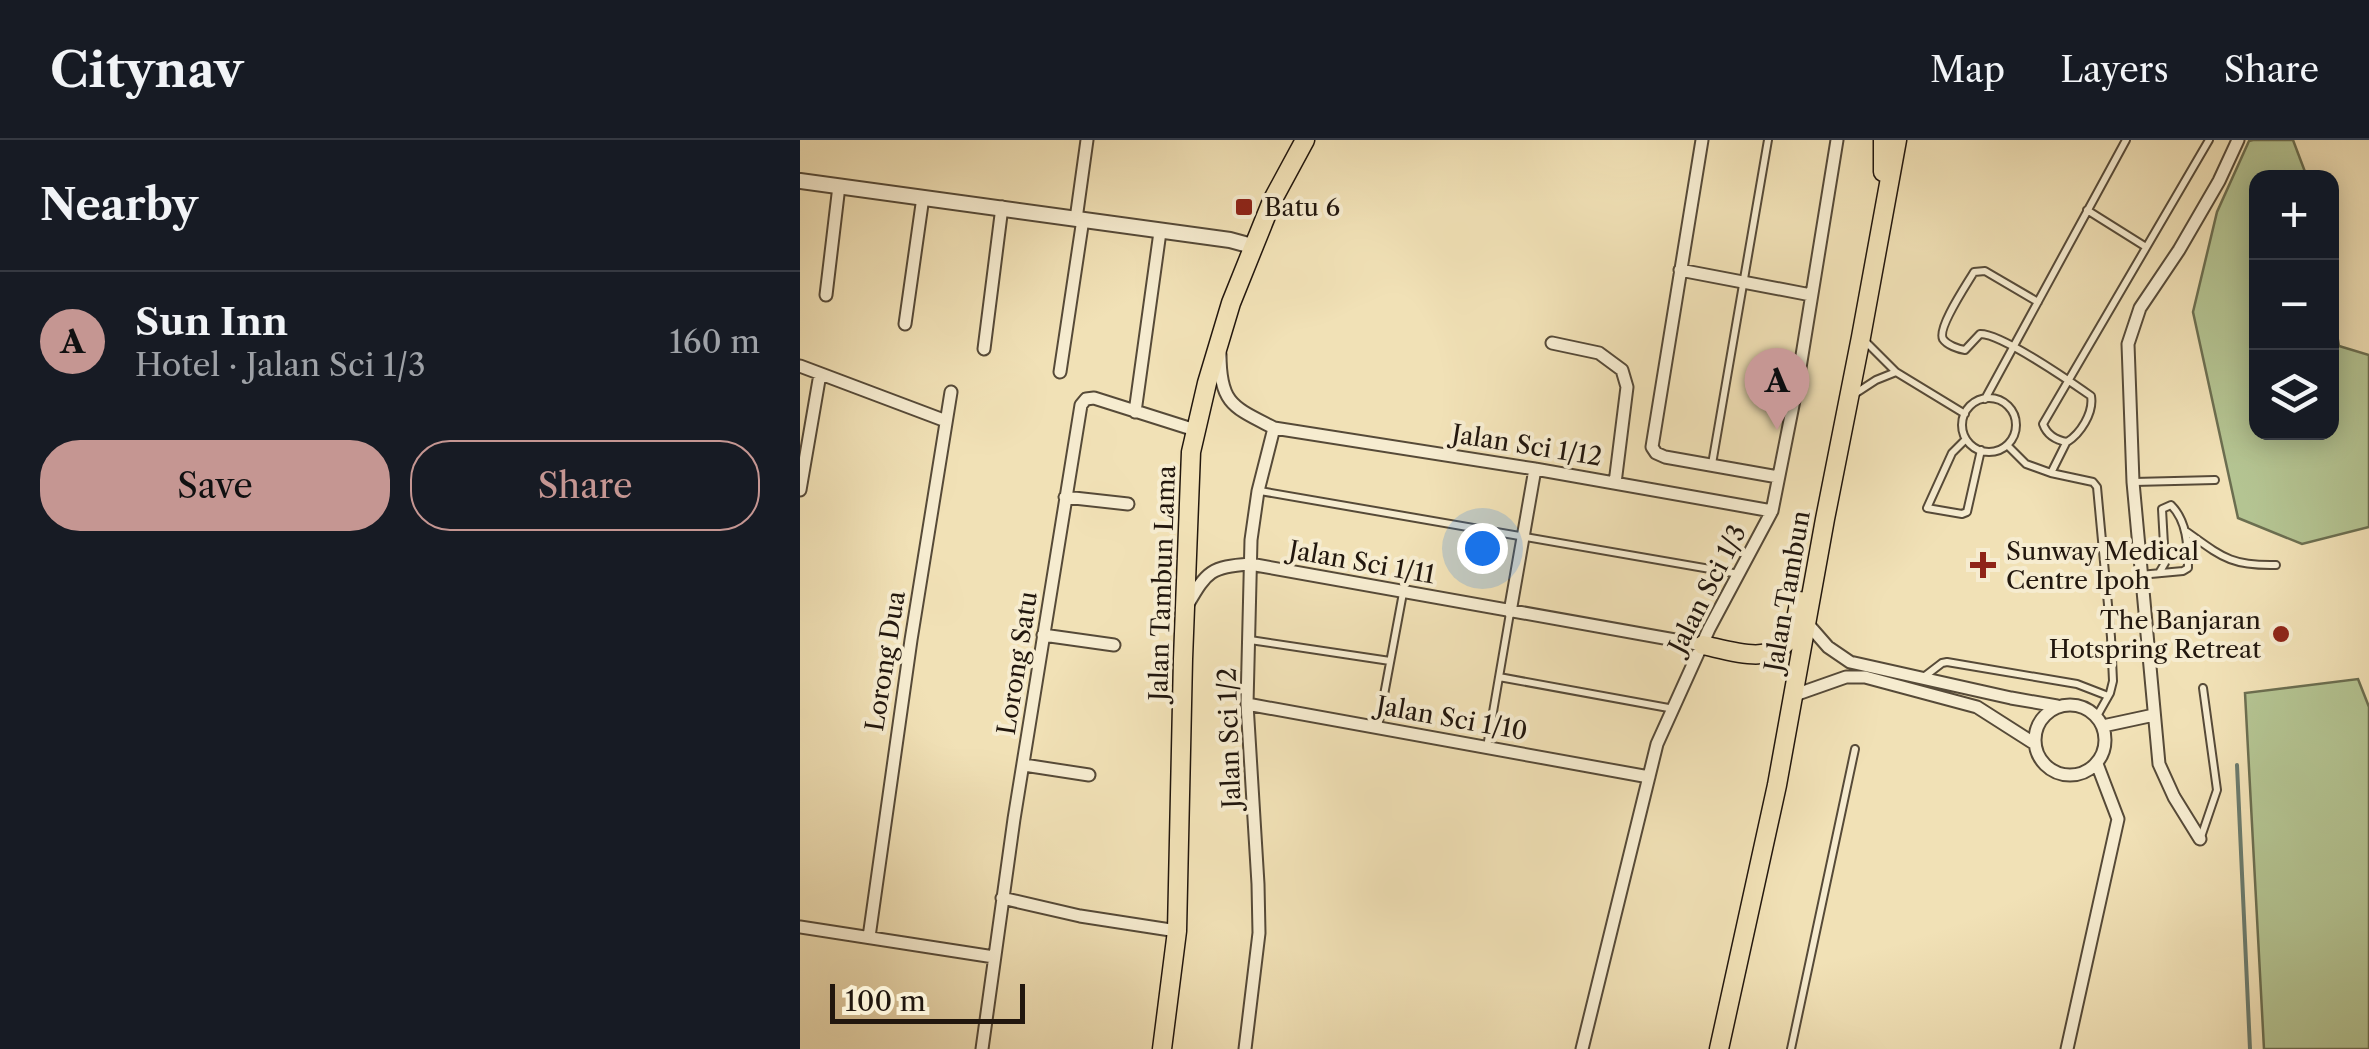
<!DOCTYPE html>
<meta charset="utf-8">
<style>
:root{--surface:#171b24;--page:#20242c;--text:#f1f3f6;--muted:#9ea1a6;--line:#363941;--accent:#c59692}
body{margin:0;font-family:"Libre Caslon Text",serif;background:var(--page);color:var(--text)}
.controls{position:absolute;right:30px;top:30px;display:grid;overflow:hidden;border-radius:20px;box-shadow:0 5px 25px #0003}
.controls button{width:90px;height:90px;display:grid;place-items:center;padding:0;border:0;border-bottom:2px solid var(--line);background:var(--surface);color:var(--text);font:50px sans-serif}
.scale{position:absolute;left:30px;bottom:25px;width:195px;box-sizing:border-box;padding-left:10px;border:5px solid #22170e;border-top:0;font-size:28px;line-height:35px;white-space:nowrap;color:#22170e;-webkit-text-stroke:8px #f6ecd0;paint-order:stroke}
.you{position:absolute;left:682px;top:408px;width:35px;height:35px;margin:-25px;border:8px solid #fff;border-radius:50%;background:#1a73e8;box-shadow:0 0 0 15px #1a73e833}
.badge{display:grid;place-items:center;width:65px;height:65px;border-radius:50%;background:var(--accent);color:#111;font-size:32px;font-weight:700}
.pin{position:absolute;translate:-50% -82px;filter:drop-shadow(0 2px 5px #0008)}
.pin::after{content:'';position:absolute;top:52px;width:35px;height:30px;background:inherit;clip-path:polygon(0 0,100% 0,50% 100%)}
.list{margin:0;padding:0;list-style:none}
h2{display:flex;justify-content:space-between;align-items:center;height:130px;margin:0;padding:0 40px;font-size:42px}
h2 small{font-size:32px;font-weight:400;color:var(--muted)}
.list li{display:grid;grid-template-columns:65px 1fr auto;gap:30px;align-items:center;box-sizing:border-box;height:140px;padding:0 40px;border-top:2px solid var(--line)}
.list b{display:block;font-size:38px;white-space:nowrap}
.list p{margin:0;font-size:32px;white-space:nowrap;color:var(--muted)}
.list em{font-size:32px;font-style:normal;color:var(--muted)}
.actions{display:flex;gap:20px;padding:30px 40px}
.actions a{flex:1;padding:22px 0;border:2px solid var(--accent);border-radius:40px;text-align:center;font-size:35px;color:var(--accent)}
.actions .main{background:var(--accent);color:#111}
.icon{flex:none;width:55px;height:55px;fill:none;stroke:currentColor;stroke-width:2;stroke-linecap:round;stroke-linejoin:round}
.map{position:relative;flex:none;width:1569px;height:909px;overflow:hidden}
header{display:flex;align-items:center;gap:60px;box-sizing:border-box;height:140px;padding:0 50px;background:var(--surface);border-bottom:2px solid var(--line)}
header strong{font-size:48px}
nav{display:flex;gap:55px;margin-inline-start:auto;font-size:35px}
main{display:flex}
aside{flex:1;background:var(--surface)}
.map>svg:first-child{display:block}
.green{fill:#b4c492;stroke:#6b6e50;stroke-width:2.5}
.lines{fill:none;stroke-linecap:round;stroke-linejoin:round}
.stream{stroke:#6b7b6d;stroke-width:4}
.service-casing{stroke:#564a38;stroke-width:10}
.minor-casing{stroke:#564a38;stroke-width:15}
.tertiary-casing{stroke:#564a38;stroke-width:18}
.primary-casing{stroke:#22170e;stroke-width:21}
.service{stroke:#f6ecd0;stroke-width:6}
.minor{stroke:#f6ecd0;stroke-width:11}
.tertiary{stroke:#f6ecd0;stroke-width:14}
.primary{stroke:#f1e1b6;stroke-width:18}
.poi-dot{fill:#8f2418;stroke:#f6ecd0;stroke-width:4}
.labels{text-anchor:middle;stroke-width:8;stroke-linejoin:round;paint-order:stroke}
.poi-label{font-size:25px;fill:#22170e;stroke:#f6ecd0;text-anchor:start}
.street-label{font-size:25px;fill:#22170e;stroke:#f6ecd0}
</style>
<header>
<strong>Citynav</strong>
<nav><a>Map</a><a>Layers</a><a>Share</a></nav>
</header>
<main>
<aside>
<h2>Nearby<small></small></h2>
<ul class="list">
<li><span class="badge">A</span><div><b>Sun Inn</b><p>Hotel · Jalan Sci 1/3</p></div><em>160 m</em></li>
</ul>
<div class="actions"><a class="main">Save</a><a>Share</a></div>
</aside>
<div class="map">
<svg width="1569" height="909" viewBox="0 0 1569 909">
<rect width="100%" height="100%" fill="#f1e1b6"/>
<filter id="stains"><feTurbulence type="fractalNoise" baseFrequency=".002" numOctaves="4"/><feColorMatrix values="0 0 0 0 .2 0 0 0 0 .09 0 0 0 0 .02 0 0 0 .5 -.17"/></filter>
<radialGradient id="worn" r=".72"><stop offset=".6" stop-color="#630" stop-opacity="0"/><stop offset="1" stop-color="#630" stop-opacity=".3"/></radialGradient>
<path class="green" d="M1453,0h40l14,37 -51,1v254h76v-126l7,40 30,9v172l-67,17 -64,-26 -45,-206 24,-100 32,-71z
M1558,539l11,28v342h-105l-19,-356z"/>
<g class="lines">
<path class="stream" d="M1437,625l13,284"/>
<g class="service-casing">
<path id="service" d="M1287,70l59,37
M1238,162l-53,-31 -11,1c-7,12 -37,56 -31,67 4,6 15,10 22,11l15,-16c20,-1 91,48 111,62 3,17 -11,38 -24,46 -12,-2 -20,-7 -24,-18l166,-284
M1065,201l31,31 69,42
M1053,255l23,-15 20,-8
M1162 285a27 27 0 1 1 54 0a27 27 0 1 1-54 0Z
M1185,259l141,-259
M1166,299l-14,14 -25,55 35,6 5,-2 14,-62
M1207,305l19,19 25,9 42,9 4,5 14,150 2,44 -3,12 -13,23
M912,324l56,-324
M1251,333l15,-30
M1334,342l81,-2
M460,351l479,83
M1387,392c35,25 44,34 89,33
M1340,435l43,-4 5,-3c0,-23 -1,-47 -17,-63l-9,4 3,54 -6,10
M450,500l140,21
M1125,536l17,-13 5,-1 130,22 31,12
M699,537l175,32
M578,587l25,-134
M687,607l23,-134
M1401,697l16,-47 -14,-102
M991,909l64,-300"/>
</g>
<g class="minor-casing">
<path id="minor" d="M902,0l-50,307 4,6 9,4 113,20
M276,79l11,-79
M880,130l131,25
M26,155l13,-109
M105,184l18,-127
M752,203l47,10 23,17 5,17 -12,96
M184,209l18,-142
M420,214c0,50 13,53 54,74l261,41 237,42
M0,226l146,55
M260,232l23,-153
M335,272l25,-180
M0,350l20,-116
M265,357l63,7
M388,464c19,-33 23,-37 62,-40l453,81
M710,472l25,-143
M1007,483l21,24 22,15 161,36 46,8
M243,495l71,10
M992,556l54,-19h19l112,30 58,37
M447,564l402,73
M1235 600a35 35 0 1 1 70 0a35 35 0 1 1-70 0Z
M1303,586l51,-11
M224,625l65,10
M1400,699l-26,-42 -15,-33 -26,-282 -5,-138 12,-36 39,-58 40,-69 19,-41
M202,758l78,18 97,15
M0,787l194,30
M69,797l42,-297 40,-248
M182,909l32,-230 67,-414 5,-6 8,-1 101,32
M445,909l14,-116 -1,-49 -11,-180 4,-164 7,-49 16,-63
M782,909l75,-305 52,-115 63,-118 26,-131 39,-240
M1267,909l51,-230 -21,-55"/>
</g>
<g class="tertiary-casing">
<path id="tertiary" d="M0,41l430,59 22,6"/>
</g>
<g class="primary-casing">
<path id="primary" d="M1083,0v32
M903,505c28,6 73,23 89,-12 4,-10 5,-22 8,-32
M362,909l15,-118 6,-272 8,-207 16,-69 24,-80 41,-102 33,-61
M919,909l58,-264 48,-266 36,-182 36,-197"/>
</g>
<use href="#service" class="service"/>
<use href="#minor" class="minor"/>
<use href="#tertiary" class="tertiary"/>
<use href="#primary" class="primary"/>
</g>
<g class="poi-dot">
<rect x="434" y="57" width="20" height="20" rx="5"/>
<path d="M1178 410h10v10h10v10h-10v10h-10v-10h-10v-10h10z"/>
<circle cx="1481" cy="494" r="10"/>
</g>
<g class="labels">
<g class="poi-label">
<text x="464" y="76">Batu 6</text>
<text x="1206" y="420">Sunway Medical<tspan x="1206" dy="29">Centre Ipoh</tspan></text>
<text x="1461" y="489" text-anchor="end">The Banjaran<tspan x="1461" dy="29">Hotspring Retreat</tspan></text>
</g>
<g class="street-label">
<text transform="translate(727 305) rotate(9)" y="9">Jalan Sci 1/12</text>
<text transform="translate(562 422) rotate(10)" y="9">Jalan Sci 1/11</text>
<text transform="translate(362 443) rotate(-88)" y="9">Jalan Tambun Lama</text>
<text transform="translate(907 449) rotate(-63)" y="9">Jalan Sci 1/3</text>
<text transform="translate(987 451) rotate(-80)" y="9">Jalan Tambun</text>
<text transform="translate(85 521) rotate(-81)" y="9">Lorong Dua</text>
<text transform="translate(217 523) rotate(-81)" y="9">Lorong Satu</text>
<text transform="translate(652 578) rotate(10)" y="9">Jalan Sci 1/10</text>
<text transform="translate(429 598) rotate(-92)" y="9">Jalan Sci 1/2</text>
</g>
</g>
<rect width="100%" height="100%" filter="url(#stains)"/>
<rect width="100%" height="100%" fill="url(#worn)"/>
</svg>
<div class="controls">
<button>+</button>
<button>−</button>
<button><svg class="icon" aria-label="layers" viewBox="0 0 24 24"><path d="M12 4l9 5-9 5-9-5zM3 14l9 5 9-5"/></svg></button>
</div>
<div class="scale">100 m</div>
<div class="you"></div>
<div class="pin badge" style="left:977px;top:290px">A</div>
</div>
</main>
